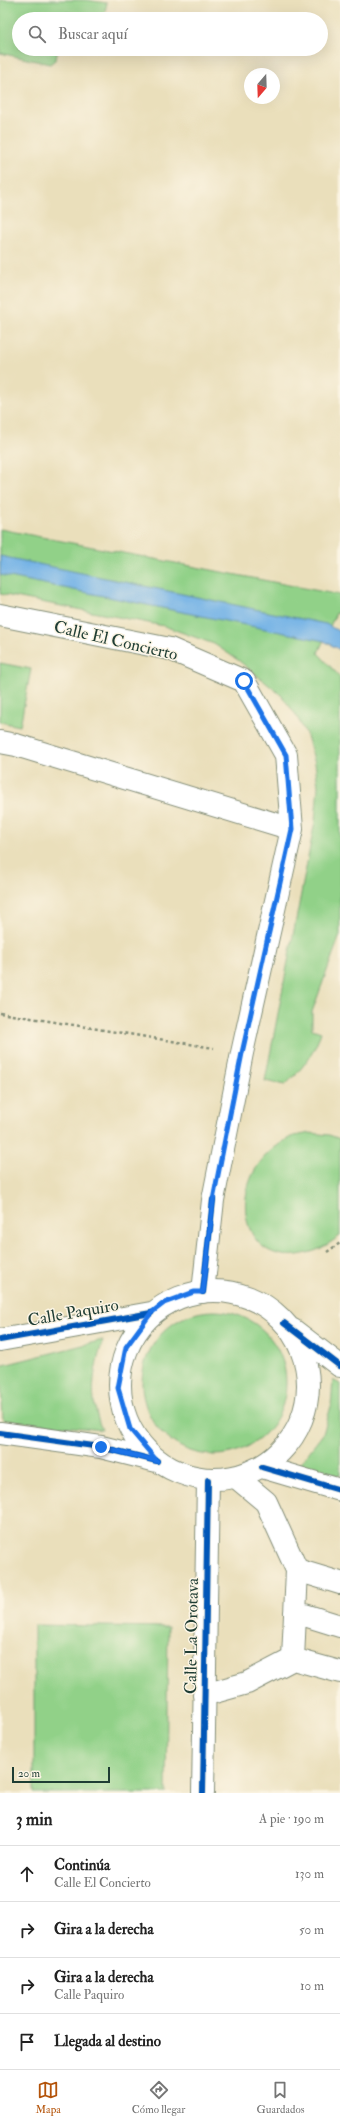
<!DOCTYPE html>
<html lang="es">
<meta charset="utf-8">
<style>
:root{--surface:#fff;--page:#f6f6f6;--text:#222;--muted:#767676;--line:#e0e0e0;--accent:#b45309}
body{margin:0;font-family:"IM FELL Double Pica",serif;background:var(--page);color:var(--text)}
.compass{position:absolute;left:244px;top:68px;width:36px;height:36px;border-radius:50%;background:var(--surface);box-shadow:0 4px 16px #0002;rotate:199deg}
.scale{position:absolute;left:12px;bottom:10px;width:98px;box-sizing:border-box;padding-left:4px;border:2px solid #1f3d34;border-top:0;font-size:11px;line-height:14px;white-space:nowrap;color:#1f3d34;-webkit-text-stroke:3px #fcf5e5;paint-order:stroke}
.stop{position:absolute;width:12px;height:12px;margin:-9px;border:3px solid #1a73e8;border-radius:50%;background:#fff}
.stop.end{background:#1a73e8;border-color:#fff;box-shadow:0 1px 4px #0008}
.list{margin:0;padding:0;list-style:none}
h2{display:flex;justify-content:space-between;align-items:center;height:52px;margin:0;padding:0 16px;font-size:17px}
h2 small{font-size:13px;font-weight:400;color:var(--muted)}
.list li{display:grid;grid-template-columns:26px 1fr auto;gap:12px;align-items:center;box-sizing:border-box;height:56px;padding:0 16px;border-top:1px solid var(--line)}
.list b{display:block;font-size:15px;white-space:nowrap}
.list p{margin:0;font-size:13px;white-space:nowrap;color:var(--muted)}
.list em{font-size:13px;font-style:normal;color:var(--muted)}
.icon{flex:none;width:22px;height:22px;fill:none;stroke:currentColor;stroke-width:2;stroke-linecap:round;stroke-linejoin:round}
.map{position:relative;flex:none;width:340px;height:1793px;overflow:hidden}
.search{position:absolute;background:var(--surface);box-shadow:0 4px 16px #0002;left:12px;right:12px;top:12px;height:44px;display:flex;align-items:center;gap:10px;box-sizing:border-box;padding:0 14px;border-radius:22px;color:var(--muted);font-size:15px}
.sheet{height:276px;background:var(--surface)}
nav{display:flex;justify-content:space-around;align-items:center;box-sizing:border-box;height:56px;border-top:1px solid var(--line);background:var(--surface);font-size:11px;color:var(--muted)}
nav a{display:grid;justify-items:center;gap:2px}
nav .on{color:var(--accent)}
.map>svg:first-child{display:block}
.green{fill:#91d188;stroke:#58875e}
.water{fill:#73b2e6;stroke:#49788d}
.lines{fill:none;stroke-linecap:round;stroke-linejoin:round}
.minor-casing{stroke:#848e78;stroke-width:24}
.major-casing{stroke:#848e78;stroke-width:24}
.path{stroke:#848e78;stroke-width:2.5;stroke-dasharray:3 3;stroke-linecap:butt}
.minor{stroke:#fff;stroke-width:22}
.major{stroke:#fff;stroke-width:22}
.cycleway-casing{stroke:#fcf5e5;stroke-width:8}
.cycleway{stroke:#0057b8;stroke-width:6}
.route{stroke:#1a73e8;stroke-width:5}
.labels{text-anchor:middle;stroke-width:3;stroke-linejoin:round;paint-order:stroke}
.street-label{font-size:17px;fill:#1f3d34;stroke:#fcf5e5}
</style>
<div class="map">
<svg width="340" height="1793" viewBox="0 0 340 1793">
<rect width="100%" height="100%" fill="#fcf5e5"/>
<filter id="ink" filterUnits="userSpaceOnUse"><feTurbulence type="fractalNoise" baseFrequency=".025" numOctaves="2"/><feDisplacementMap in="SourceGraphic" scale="8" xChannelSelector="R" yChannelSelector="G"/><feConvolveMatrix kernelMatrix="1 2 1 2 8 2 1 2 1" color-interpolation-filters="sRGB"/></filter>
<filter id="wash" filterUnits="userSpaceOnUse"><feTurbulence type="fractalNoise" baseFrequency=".012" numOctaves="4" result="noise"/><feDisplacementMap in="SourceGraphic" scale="16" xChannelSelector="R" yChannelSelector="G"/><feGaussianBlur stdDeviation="0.9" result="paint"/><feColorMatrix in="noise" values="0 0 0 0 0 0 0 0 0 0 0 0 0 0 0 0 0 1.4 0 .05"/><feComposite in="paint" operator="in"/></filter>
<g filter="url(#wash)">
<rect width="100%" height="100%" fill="#eadfbb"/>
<path class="green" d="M0,0h86l21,3 -4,16 -37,-7 -1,7h-46v30h39l-2,10 -6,5 -50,-11z
M0,529l340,66v19l-4,-1 -18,40 22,24v258l-28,77v17l9,3c-7,23 -19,37 -36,53l-20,-4 50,-260 3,-35 -3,-23 -8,-27 -11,-21 -15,-20 -43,-35 -24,-16 -50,-18 -164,-32z
M0,663l31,6 -11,57 -20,-4z
M309,1133l20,2 11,4v97c-9,6 -18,13 -29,16 -70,22 -86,-65 -38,-103 5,-4 12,-9 18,-12 5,-2 12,-2 18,-4z
M142 1383a72 72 0 1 1 144 0a72 72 0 1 1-144 0Z
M103,1340c-10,33 -15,57 -1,90l-99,-10 -3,-54z
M333,1380l7,4v92l-41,-11 24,-31 8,-28z
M34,1625l134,2 -2,166h-132z"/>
<path class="water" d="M0,556l326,68 14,8v18l-16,-9 -324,-66z"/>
</g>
<g filter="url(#ink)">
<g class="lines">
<g class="minor-casing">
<path id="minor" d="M0,615l170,34 74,32 42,74 6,74 -50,224 -29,147 -10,92
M0,742l16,3 276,84
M236,1477l30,25 31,68 43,13
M295,1612l45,14
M293,1659l4,-89
M204,1695l43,-12 46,-24 47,13
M203,1793l5,-313"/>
</g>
<g class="major-casing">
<path id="major" d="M120 1385a94 94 0 1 1 188 0a94 94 0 1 1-188 0Z
M293,1330l47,36
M0,1340l151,-27
M0,1433l101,14 56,14
M262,1467l78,23"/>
</g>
<path class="path" d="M0,1013l214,35
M327,1252l13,-9"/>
<use href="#minor" class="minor"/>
<use href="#major" class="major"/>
<g class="cycleway-casing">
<path id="cycleway" d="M203,1292l10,-92
M284,1323l56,43
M0,1340l151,-27
M0,1433l101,14 56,14
M262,1467l78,23
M203,1793l5,-313"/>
</g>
<use href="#cycleway" class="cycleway"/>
</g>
</g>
<g class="lines" filter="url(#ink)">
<path class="route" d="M101,1447l56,14 -27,-32 -12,-41 8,-41 25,-34 13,-10 30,-11h9l10,-92 29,-147 50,-224 -6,-74 -42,-74"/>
</g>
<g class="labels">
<g class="street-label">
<text transform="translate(116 640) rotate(13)" y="6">Calle El Concierto</text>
<text transform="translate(73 1312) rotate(-10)" y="6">Calle Paquiro</text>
<text transform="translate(191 1636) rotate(-89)" y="6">Calle La Orotava</text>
</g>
</g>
</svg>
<svg class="compass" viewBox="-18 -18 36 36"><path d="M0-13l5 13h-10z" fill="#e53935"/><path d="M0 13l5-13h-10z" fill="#767676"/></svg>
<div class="scale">20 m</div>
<div class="stop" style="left:244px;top:681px"></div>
<div class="stop end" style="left:101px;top:1447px"></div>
<div class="search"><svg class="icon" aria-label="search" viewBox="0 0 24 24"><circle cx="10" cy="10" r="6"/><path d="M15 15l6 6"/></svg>Buscar aquí</div>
</div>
<section class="sheet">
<h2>3 min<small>A pie · 190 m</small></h2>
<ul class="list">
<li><svg class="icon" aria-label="ahead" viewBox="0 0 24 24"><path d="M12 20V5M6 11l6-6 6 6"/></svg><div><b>Continúa</b><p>Calle El Concierto</p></div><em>130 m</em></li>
<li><svg class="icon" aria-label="right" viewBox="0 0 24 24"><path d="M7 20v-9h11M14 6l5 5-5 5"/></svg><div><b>Gira a la derecha</b></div><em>50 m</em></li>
<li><svg class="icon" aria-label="right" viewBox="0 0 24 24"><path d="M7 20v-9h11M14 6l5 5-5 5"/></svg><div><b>Gira a la derecha</b><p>Calle Paquiro</p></div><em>10 m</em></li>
<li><svg class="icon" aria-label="arrive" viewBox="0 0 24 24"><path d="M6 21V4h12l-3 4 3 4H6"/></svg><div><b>Llegada al destino</b></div></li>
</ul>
</section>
<nav>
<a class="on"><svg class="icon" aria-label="map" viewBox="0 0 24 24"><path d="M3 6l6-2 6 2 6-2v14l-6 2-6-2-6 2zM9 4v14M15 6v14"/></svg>Mapa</a>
<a><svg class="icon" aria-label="directions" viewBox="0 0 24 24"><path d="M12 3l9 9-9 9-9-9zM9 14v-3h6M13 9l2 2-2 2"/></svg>Cómo llegar</a>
<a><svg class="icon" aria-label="saved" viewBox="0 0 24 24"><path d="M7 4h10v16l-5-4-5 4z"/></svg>Guardados</a>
</nav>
